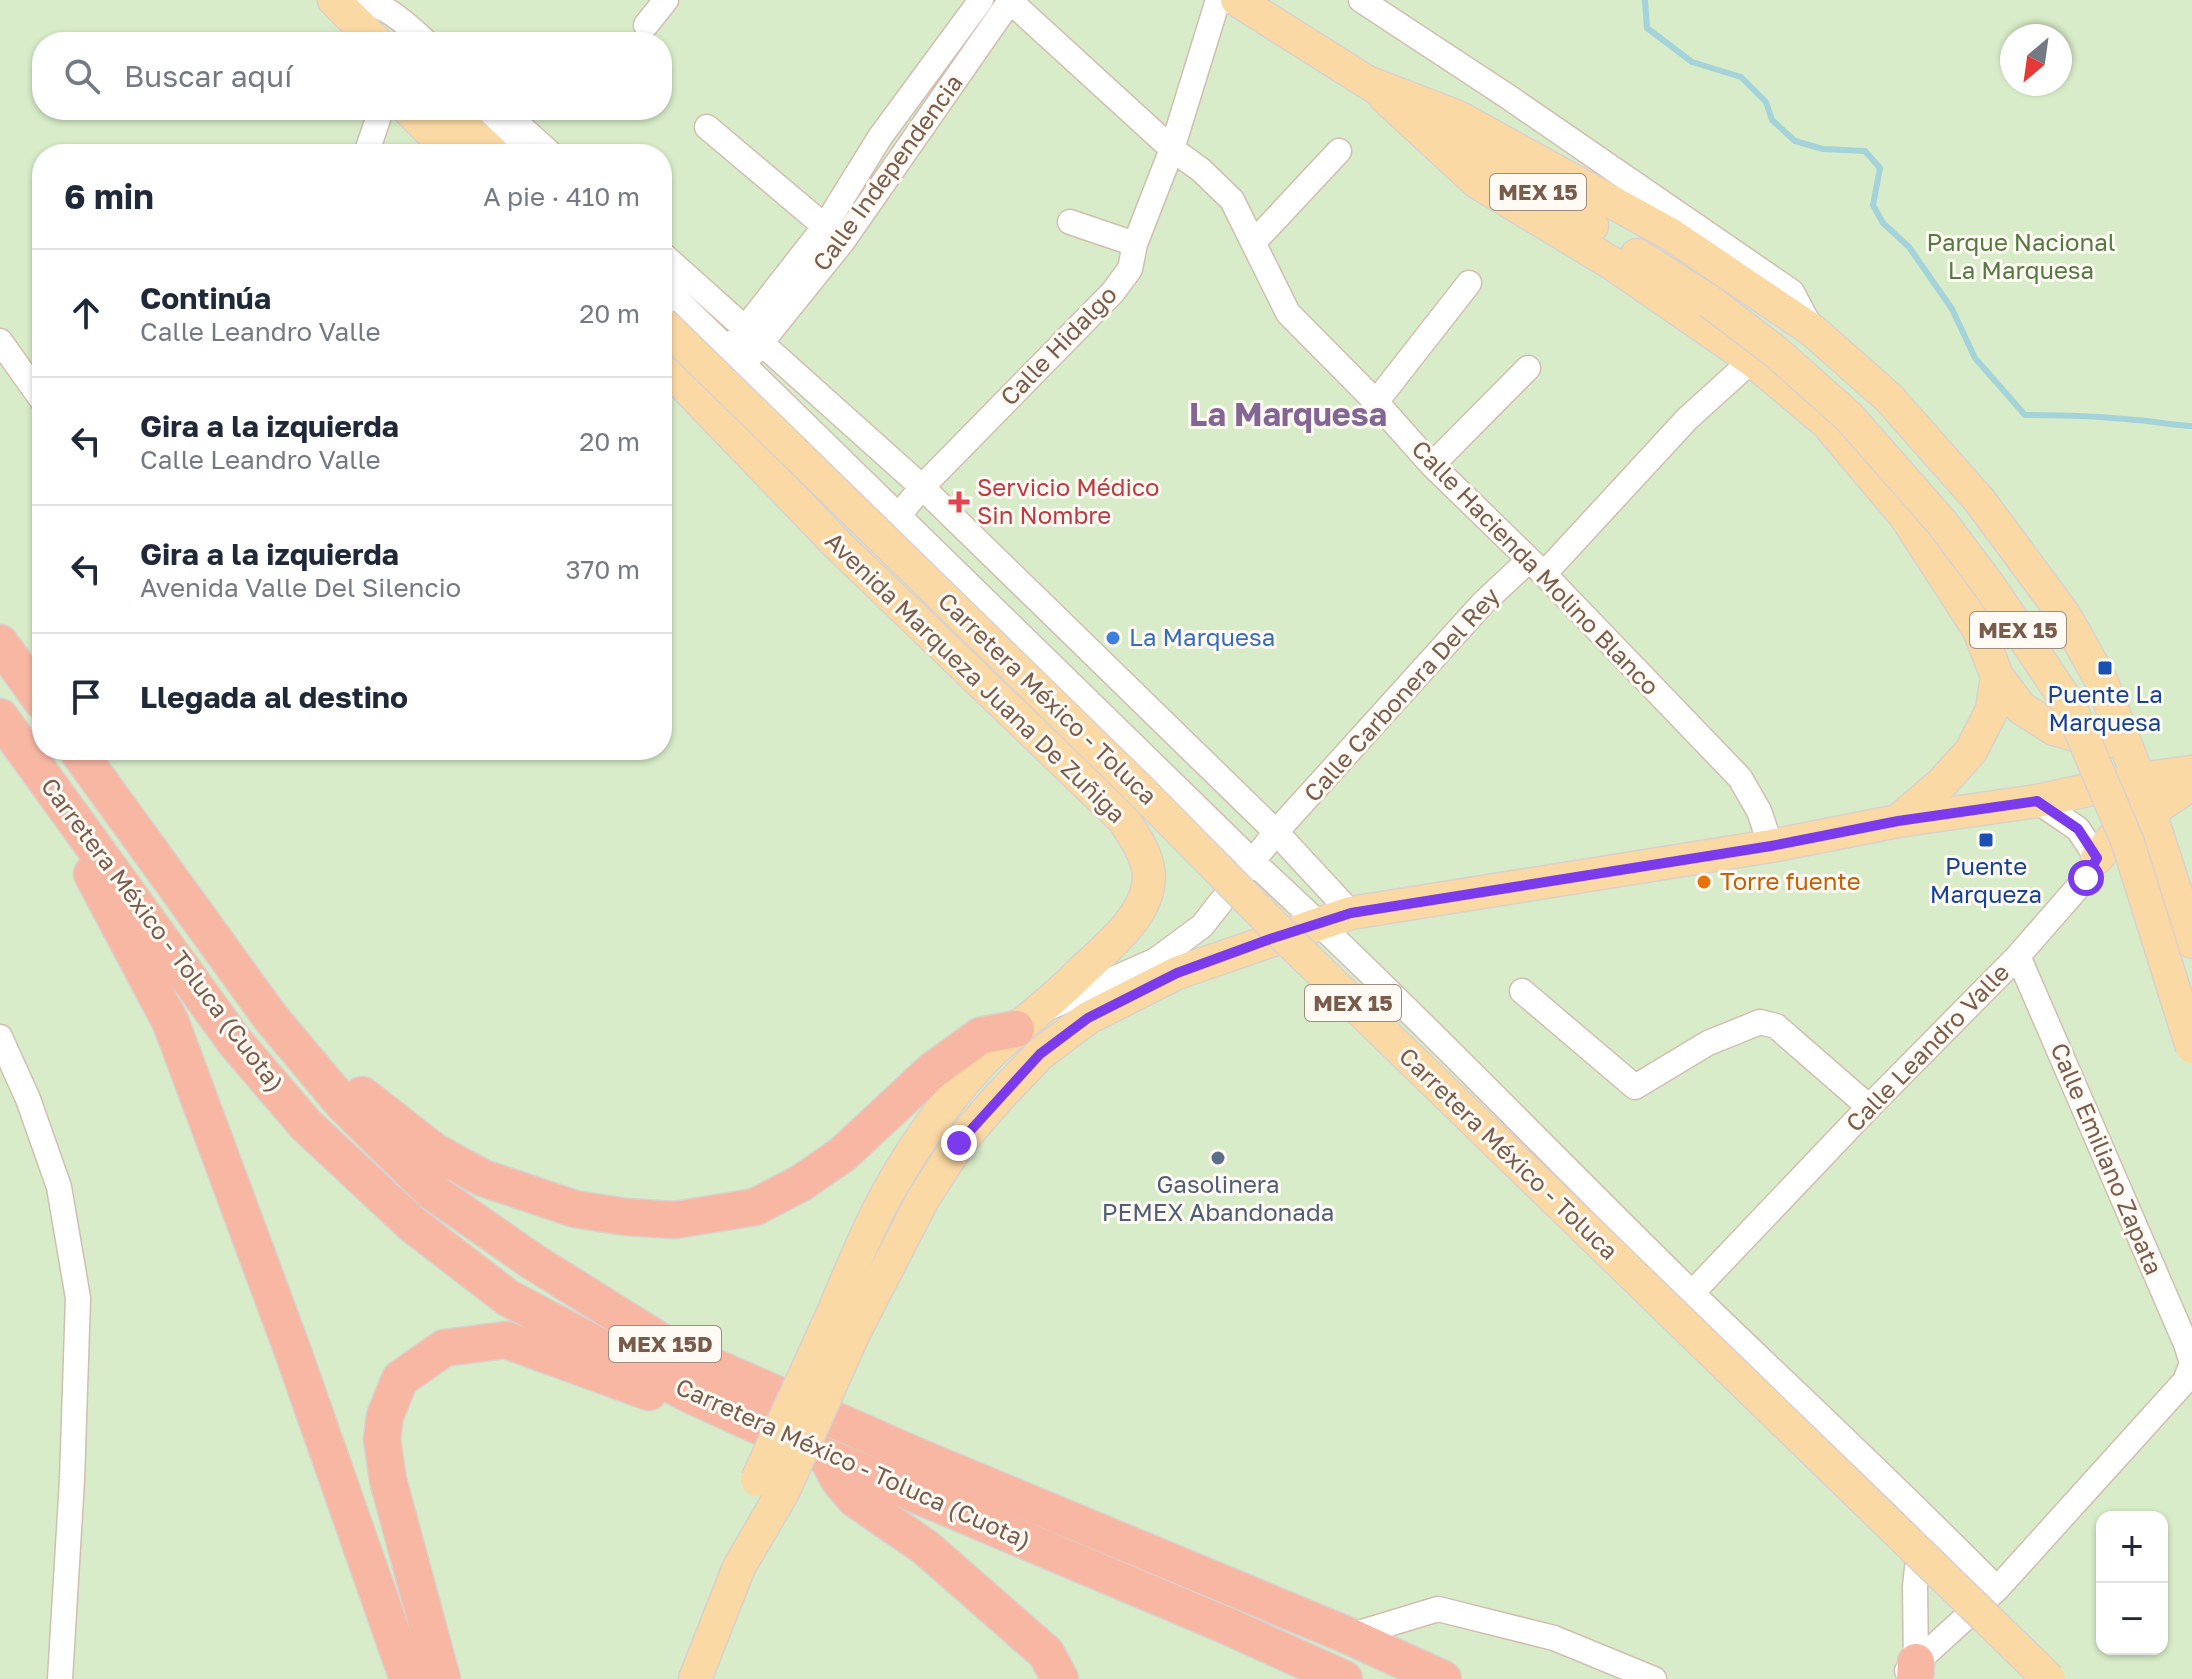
<!DOCTYPE html>
<html lang="es">
<meta charset="utf-8">
<style>
:root{--surface:#fff;--page:#f6f6f7;--text:#1f2937;--muted:#747a83;--line:#e0e1e3}
body{margin:0;font-family:"Golos Text",sans-serif;background:var(--page);color:var(--text)}
.controls{position:absolute;right:24px;bottom:24px;display:grid;overflow:hidden;border-radius:16px;box-shadow:0 2px 6px #0004}
.controls button{width:72px;height:72px;display:grid;place-items:center;padding:0;border:0;border-bottom:2px solid var(--line);background:var(--surface);color:var(--text);font:40px sans-serif}
.compass{position:absolute;left:2000px;top:24px;width:72px;height:72px;border-radius:50%;background:var(--surface);box-shadow:0 2px 6px #0004;rotate:209deg}
.stop{position:absolute;width:24px;height:24px;margin:-18px;border:6px solid #7c3aed;border-radius:50%;background:#fff}
.stop.end{background:#7c3aed;border-color:#fff;box-shadow:0 2px 8px #0008}
.list{margin:0;padding:0;list-style:none}
h2{display:flex;justify-content:space-between;align-items:center;height:104px;margin:0;padding:0 32px;font-size:34px}
h2 small{font-size:26px;font-weight:400;color:var(--muted)}
.list li{display:grid;grid-template-columns:52px 1fr auto;gap:24px;align-items:center;box-sizing:border-box;height:128px;padding:0 32px;border-top:2px solid var(--line)}
.list b{display:block;font-size:30px;white-space:nowrap}
.list p{margin:0;font-size:26px;white-space:nowrap;color:var(--muted)}
.list em{font-size:26px;font-style:normal;color:var(--muted)}
.icon{flex:none;width:44px;height:44px;fill:none;stroke:currentColor;stroke-width:2;stroke-linecap:round;stroke-linejoin:round}
.map{position:relative;flex:none;width:2192px;height:1679px;overflow:hidden}
.search{position:absolute;background:var(--surface);box-shadow:0 2px 6px #0004;left:32px;top:32px;width:640px;height:88px;display:flex;align-items:center;gap:20px;box-sizing:border-box;padding:0 28px;border-radius:32px;color:var(--muted);font-size:30px}
.panel{position:absolute;background:var(--surface);box-shadow:0 2px 6px #0004;left:32px;top:144px;width:640px;height:616px;border-radius:32px}
.map>svg:first-child{display:block}
.green{fill:#d8ecc9;fill-rule:evenodd}
.lines{fill:none;stroke-linecap:round;stroke-linejoin:round}
.stream{stroke:#a5d3da;stroke-width:6}
.minor-casing{stroke:#d1beb0;stroke-width:27}
.major-casing{stroke:#dad1cd;stroke-width:35}
.highway-casing{stroke:#dad1cd;stroke-width:39}
.minor{stroke:#fff;stroke-width:24}
.major{stroke:#fbd9a5;stroke-width:32}
.highway{stroke:#f7b7a3;stroke-width:36}
.major-bridge-casing{stroke:#dad1cd;stroke-width:35;stroke-linecap:butt}
.major-bridge{stroke:#fbd9a5;stroke-width:32}
.route{stroke:#7c3aed;stroke-width:10}
.health-dot{fill:#e0444e;stroke:#fffaf3;stroke-width:3}
.shop-dot{fill:#3f7fe0;stroke:#fffaf3;stroke-width:3}
.transit-dot{fill:#1a4fb4;stroke:#fffaf3;stroke-width:3}
.food-dot{fill:#e8710a;stroke:#fffaf3;stroke-width:3}
.service-dot{fill:#5c6f8a;stroke:#fffaf3;stroke-width:3}
.labels{text-anchor:middle;stroke-width:6;stroke-linejoin:round;paint-order:stroke}
.shield{fill:#fffaf3;stroke:#a28b7f;stroke-width:2}
.shield-label{font-size:22px;font-weight:bold;fill:#7a5c4d}
.street-label{font-size:24px;fill:#7a5c4d;stroke:#fffaf3}
.park-label{font-size:24px;fill:#537a41;stroke:#fffaf3}
.health-label{font-size:24px;fill:#be3a42;stroke:#fffaf3;text-anchor:start}
.shop-label{font-size:24px;fill:#366cbe;stroke:#fffaf3;text-anchor:start}
.transit-label{font-size:24px;fill:#164399;stroke:#fffaf3}
.food-label{font-size:24px;fill:#c56008;stroke:#fffaf3;text-anchor:start}
.service-label{font-size:24px;fill:#4e5e75;stroke:#fffaf3}
.district-label{font-size:32px;font-weight:bold;fill:#846695;stroke:#fffaf3}
</style>
<div class="map">
<svg width="2192" height="1679" viewBox="0 0 2192 1679">
<rect width="100%" height="100%" fill="#fdf6ec"/>
<path class="green" d="M0,0h2192v1679h-2192zM2012,36h48v48h-48zM42,42h620v68h-620zM42,154h620v596h-620zM2102,1517h60v132h-60z"/>
<g class="lines">
<path class="stream" d="M1645,0l2,28 45,34 49,15 25,25 6,18 23,21 28,8 42,2 15,17 -7,37 10,18 26,24 43,62 23,49 50,57c37,0 73,1 110,5 19,1 37,5 57,6"/>
<g class="minor-casing">
<path id="minor" d="M357,0c29,4 48,23 69,42
M1009,0l163,149 29,21 31,30 56,113 88,89 56,63 112,109 196,204 19,33 12,35
M1361,0l146,96 285,196 19,36
M646,25l20,-25
M478,110l47,44
M502,110l49,44
M707,127l128,108
M366,154l12,-35v-9
M1070,222l65,22
M1254,242l85,-91
M662,254l260,233 354,345 75,81
M662,285l591,577c151,139 293,288 440,432 101,98 205,194 304,295
M737,339l88,-113 55,-89 101,-137
M0,341l42,59
M752,354l91,-113 167,-240
M1376,402l93,-119
M1432,465l96,-97
M899,515l23,-28 191,-195 17,-23 5,-25 37,-95 46,-149
M1544,574l143,-155 65,-59
M1522,991l113,96 73,-44 52,-21 16,4 93,81
M1053,1006l103,-46 46,-34 74,-94 207,-229 46,-43
M0,1037l28,62 31,88 19,111 -6,182 -12,199
M1692,1293l177,-186 149,-151 68,-78 11,-20 -19,-29 -41,-28
M1349,1636l89,-27 116,29 100,41
M1916,1662l-1,-76 5,-44
M1907,1671l90,-82 188,-208 7,-18 -6,-19 -168,-388"/>
</g>
<g class="major-casing">
<path id="major" d="M334,0l42,42
M1237,0l149,94
M1367,82l91,35 212,117 142,96 77,68 91,103 85,115 36,64 38,99 53,163
M1385,97l92,85 136,82 139,96 75,63 79,94 73,113 18,46 -5,34 -21,41 -29,32 -44,38
M409,110l44,44
M448,110l46,44
M1449,135l143,91
M1637,255l72,46
M662,362l177,184 285,274c12,19 29,42 24,67 -7,37 -50,67 -75,93 -31,30 -66,54 -95,86 -39,43 -73,93 -100,145 -18,36 -33,74 -49,111
M1997,676l24,32 33,21 50,14
M2097,858l19,-24 76,-50
M853,1335l70,-136 36,-56 40,-46 41,-43 48,-36 89,-45 174,-60 420,-67 127,-25 139,-20 102,-22 53,-7
M695,1679l44,-112 44,-75"/>
</g>
<g class="highway-casing">
<path id="highway" d="M0,643l42,58
M0,717l235,325 71,83 106,99 96,74 183,97 136,62 398,168 119,54
M77,750l194,268 73,87 86,85 102,71 139,87 250,110 428,178 94,43
M92,874l79,149 121,326 116,330
M362,1095l73,57 48,26 92,31 51,8 49,3 80,-13 46,-24 42,-29 89,-83 48,-35 36,-7
M827,1457l12,23 16,19 70,48 121,106 14,26
M442,1679l-54,-199 -6,-41 3,-23 15,-37 44,-31 62,-8 143,52
M1915,1679l1,-17"/>
</g>
<use href="#minor" class="minor"/>
<use href="#major" class="major"/>
<use href="#highway" class="highway"/>
<g class="major-bridge-casing">
<path id="major-bridge" d="M1709,301l67,51 73,65 93,106 48,64 80,119 58,137 64,204
M662,323l478,467 147,149 762,740
M757,1480l72,-158
M783,1492l70,-157"/>
</g>
<use href="#major-bridge" class="major-bridge"/>
</g>
<g class="lines">
<path class="route" d="M959,1143l81,-89 48,-36 89,-45 93,-34 81,-26 420,-67 127,-25 139,-20 41,28 19,29 -11,20"/>
</g>
<path class="health-dot" d="M955 490h8v8h8v8h-8v8h-8v-8h-8v-8h8z"/>
<circle class="shop-dot" cx="1113" cy="638" r="8"/>
<g class="transit-dot">
<rect x="2097" y="660" width="16" height="16" rx="4"/>
<rect x="1978" y="832" width="16" height="16" rx="4"/>
</g>
<circle class="food-dot" cx="1704" cy="882" r="8"/>
<circle class="service-dot" cx="1218" cy="1158" r="8"/>
<g class="labels">
<g class="shield">
<rect x="1490" y="174" width="96" height="36" rx="6"/>
<rect x="1970" y="612" width="96" height="36" rx="6"/>
<rect x="1305" y="985" width="96" height="36" rx="6"/>
<rect x="609" y="1326" width="112" height="36" rx="6"/>
</g>
<g class="shield-label">
<text x="1538" y="200">MEX 15</text>
<text x="2018" y="638">MEX 15</text>
<text x="1353" y="1011">MEX 15</text>
<text x="665" y="1352">MEX 15D</text>
</g>
<g class="street-label">
<text transform="translate(888 173) rotate(-54)" y="8">Calle Independencia</text>
<text transform="translate(1059 346) rotate(-46)" y="8">Calle Hidalgo</text>
<text transform="translate(1535 568) rotate(46)" y="8">Calle Hacienda Molino Blanco</text>
<text transform="translate(975 678) rotate(44)" y="8">Avenida Marqueza Juana De Zuñiga</text>
<text transform="translate(1402 695) rotate(-48)" y="8">Calle Carbonera Del Rey</text>
<text transform="translate(1047 699) rotate(44)" y="8">Carretera México - Toluca</text>
<text transform="translate(162 935) rotate(53)" y="8">Carretera México - Toluca (Cuota)</text>
<text transform="translate(1928 1048) rotate(-46)" y="8">Calle Leandro Valle</text>
<text transform="translate(1508 1154) rotate(44)" y="8">Carretera México - Toluca</text>
<text transform="translate(2106 1159) rotate(67)" y="8">Calle Emiliano Zapata</text>
<text transform="translate(853 1464) rotate(24)" y="8">Carretera México - Toluca (Cuota)</text>
</g>
<g class="park-label">
<text x="2021" y="251">Parque Nacional<tspan x="2021" dy="28">La Marquesa</tspan></text>
</g>
<g class="health-label">
<text x="977" y="496">Servicio Médico<tspan x="977" dy="28">Sin Nombre</tspan></text>
</g>
<g class="shop-label">
<text x="1129" y="646">La Marquesa</text>
</g>
<g class="transit-label">
<text x="2105" y="703">Puente La<tspan x="2105" dy="28">Marquesa</tspan></text>
<text x="1986" y="875">Puente<tspan x="1986" dy="28">Marqueza</tspan></text>
</g>
<g class="food-label">
<text x="1720" y="890">Torre fuente</text>
</g>
<g class="service-label">
<text x="1218" y="1193">Gasolinera<tspan x="1218" dy="28">PEMEX Abandonada</tspan></text>
</g>
<g class="district-label">
<text x="1288" y="426">La Marquesa</text>
</g>
</g>
</svg>
<div class="controls">
<button>+</button>
<button>−</button>
</div>
<svg class="compass" viewBox="-18 -18 36 36"><path d="M0-13l5 13h-10z" fill="#e53935"/><path d="M0 13l5-13h-10z" fill="#747a83"/></svg>
<div class="stop" style="left:2086px;top:878px"></div>
<div class="stop end" style="left:959px;top:1143px"></div>
<div class="search"><svg class="icon" aria-label="search" viewBox="0 0 24 24"><circle cx="10" cy="10" r="6"/><path d="M15 15l6 6"/></svg>Buscar aquí</div>
<section class="panel">
<h2>6 min<small>A pie · 410 m</small></h2>
<ul class="list">
<li><svg class="icon" aria-label="ahead" viewBox="0 0 24 24"><path d="M12 20V5M6 11l6-6 6 6"/></svg><div><b>Continúa</b><p>Calle Leandro Valle</p></div><em>20 m</em></li>
<li><svg class="icon" aria-label="left" viewBox="0 0 24 24"><path d="M17 20v-9H6M10 6l-5 5 5 5"/></svg><div><b>Gira a la izquierda</b><p>Calle Leandro Valle</p></div><em>20 m</em></li>
<li><svg class="icon" aria-label="left" viewBox="0 0 24 24"><path d="M17 20v-9H6M10 6l-5 5 5 5"/></svg><div><b>Gira a la izquierda</b><p>Avenida Valle Del Silencio</p></div><em>370 m</em></li>
<li><svg class="icon" aria-label="arrive" viewBox="0 0 24 24"><path d="M6 21V4h12l-3 4 3 4H6"/></svg><div><b>Llegada al destino</b></div></li>
</ul>
</section>
</div>
